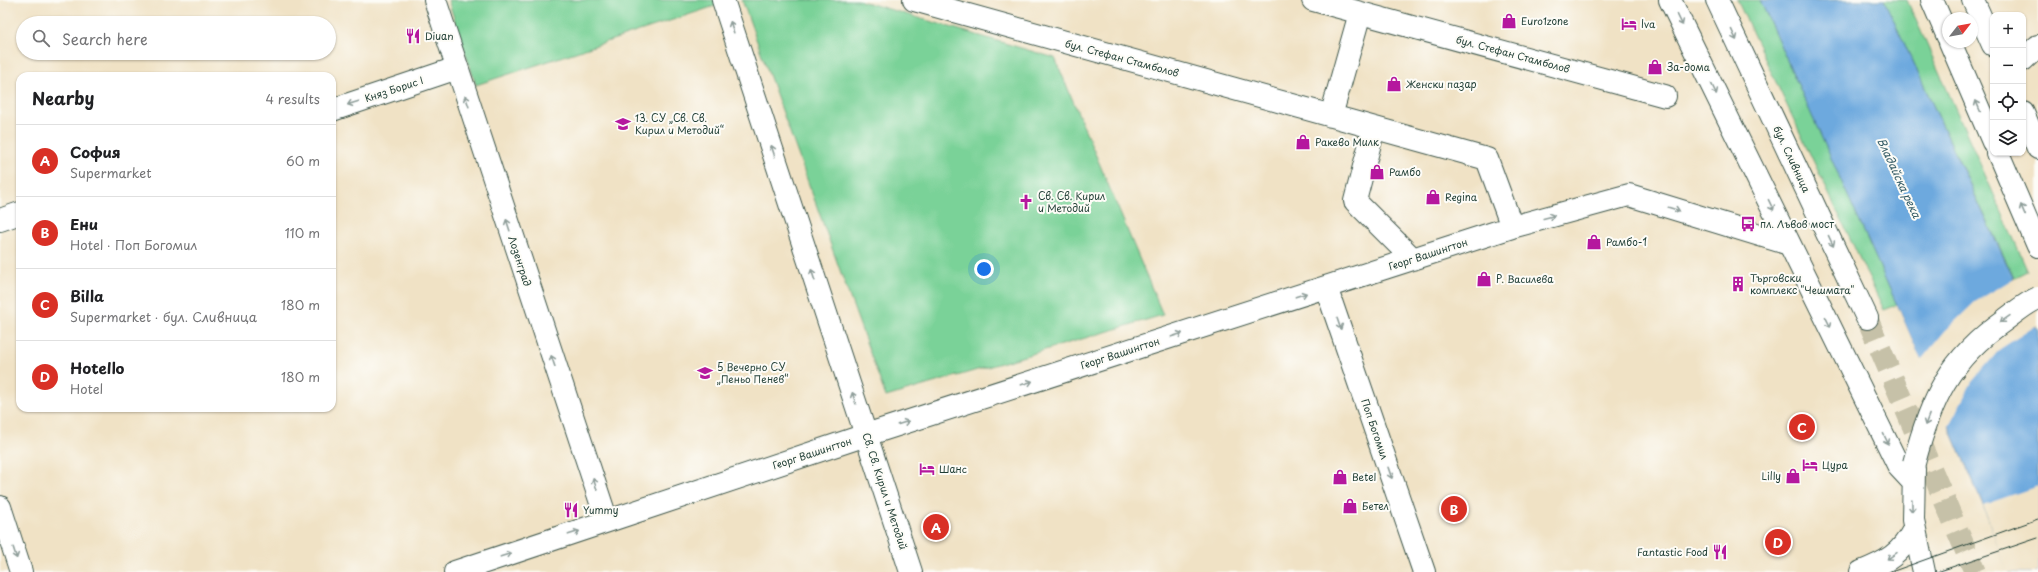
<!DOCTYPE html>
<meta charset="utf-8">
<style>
:root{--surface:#fff;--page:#f2f2f2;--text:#202124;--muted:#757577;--line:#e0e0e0;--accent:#d93025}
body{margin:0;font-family:"Playpen Sans",sans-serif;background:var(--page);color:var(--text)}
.controls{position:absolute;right:12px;top:12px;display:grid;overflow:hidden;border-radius:8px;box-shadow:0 1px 3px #0004}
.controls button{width:36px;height:36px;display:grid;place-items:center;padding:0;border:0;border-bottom:1px solid var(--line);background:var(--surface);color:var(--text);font:20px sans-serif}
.compass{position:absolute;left:1942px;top:12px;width:36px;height:36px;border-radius:50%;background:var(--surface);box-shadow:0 1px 3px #0004;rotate:59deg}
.you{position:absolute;left:984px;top:269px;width:14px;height:14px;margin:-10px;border:3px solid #fff;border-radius:50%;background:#1a73e8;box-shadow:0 0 0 6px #1a73e833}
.badge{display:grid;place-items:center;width:26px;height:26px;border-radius:50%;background:var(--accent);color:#fff;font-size:13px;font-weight:700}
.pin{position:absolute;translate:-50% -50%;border:2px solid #fff;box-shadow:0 1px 4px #0006}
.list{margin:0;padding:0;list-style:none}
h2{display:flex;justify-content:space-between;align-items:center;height:52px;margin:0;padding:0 16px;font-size:17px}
h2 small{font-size:13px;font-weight:400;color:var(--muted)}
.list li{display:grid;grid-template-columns:26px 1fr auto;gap:12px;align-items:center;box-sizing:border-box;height:72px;padding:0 16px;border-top:1px solid var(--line)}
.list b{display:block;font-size:15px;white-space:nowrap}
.list p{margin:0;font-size:13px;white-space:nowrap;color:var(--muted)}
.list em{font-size:13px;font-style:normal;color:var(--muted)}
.icon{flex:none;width:22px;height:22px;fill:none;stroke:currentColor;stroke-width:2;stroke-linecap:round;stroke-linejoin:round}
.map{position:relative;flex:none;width:2038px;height:572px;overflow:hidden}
.search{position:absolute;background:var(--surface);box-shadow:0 1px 3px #0004;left:16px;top:16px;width:320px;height:44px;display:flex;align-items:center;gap:10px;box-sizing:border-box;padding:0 14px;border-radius:22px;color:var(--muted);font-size:15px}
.panel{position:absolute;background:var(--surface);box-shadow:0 1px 3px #0004;left:16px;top:72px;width:320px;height:340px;border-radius:12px}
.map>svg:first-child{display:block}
.green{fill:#7ad298;stroke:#4c8866}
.water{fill:#6da9de;stroke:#467389}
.pier{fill:#f0e2c5}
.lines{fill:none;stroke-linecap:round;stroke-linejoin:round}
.primary-tunnel{stroke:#c6c1a8;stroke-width:22;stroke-dasharray:22 11;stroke-linecap:butt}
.street-casing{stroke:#3e564a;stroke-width:24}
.secondary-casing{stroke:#3e564a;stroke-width:24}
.primary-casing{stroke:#3e564a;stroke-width:24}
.street{stroke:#fff;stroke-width:22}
.secondary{stroke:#fff;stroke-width:22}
.primary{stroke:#fff;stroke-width:22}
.tram{stroke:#1f3d34;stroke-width:1}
.primary-bridge-casing{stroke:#3e564a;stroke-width:24;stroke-linecap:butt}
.primary-bridge{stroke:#fff;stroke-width:22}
.oneway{stroke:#8f9e9a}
.labels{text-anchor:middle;stroke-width:4;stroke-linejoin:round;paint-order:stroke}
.poi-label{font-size:10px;fill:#1f3d34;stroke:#fdfcf7;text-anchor:start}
.street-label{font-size:10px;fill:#1f3d34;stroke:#fdfcf7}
.water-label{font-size:11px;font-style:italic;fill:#365d67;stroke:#fdfcf7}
</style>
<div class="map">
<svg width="2038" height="572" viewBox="0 0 2038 572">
<rect width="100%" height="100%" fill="#fdfcf7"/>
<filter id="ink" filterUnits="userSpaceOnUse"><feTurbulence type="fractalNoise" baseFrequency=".025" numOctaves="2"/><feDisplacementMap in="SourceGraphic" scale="8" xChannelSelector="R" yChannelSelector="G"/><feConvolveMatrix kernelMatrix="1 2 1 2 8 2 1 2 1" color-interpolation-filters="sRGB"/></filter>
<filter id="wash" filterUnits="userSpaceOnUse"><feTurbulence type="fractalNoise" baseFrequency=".012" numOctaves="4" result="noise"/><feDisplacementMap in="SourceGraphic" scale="16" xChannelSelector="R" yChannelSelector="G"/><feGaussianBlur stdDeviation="0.9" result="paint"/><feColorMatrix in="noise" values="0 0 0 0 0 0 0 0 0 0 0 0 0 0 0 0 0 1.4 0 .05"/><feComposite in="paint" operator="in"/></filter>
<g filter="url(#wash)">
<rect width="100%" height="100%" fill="#f0e2c5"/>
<path class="green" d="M448,0h268l2,5 -242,80z
M742,0h116l197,58 108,257 -277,82z
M1737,0h23l137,305 -13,5z
M1884,0h23l121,271 -14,7z"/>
<path class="water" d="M1760,0h124l154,331v241h-30l-25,-67 -86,-200z"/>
<path class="pier" d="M2016,277l21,48 -37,24 -28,33 -25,47 -52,-124h2l24,55 24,-29 30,-29z
M2038,486v86h-31l-24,-67z"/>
</g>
<g filter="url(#ink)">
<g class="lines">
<path class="primary-tunnel" d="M1867,318l108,254"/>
<g class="street-casing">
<path id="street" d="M435,0l172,521
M723,0l188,572
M914,0l573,159 25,68
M1313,0l352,96
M2023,60l15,-14
M332,110l125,-42
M1331,116l29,-103
M1374,128l-19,73 58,58
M0,220l20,-7
M1326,287l98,285
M0,507l21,65
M455,572l411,-137 646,-208 117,-32 160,49"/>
</g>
<g class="secondary-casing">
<path id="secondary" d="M1861,572c26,-10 40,-18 53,-43"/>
</g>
<g class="primary-casing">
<path id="primary" d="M1670,0l229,467 14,15
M1717,0l150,318
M1932,0l16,37
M1973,0l20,45
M1950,42l43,100
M2023,113l15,35
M1998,153l40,93
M1914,469l-1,51 11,52"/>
</g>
<use href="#street" class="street"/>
<use href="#secondary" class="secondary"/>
<use href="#primary" class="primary"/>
<path class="tram" d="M1891,572l147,-53
M1937,572l101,-34"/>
<g class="primary-bridge-casing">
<path id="primary-bridge" d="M1914,463c17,-64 35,-104 91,-143 11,-8 21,-17 33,-22"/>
</g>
<use href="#primary-bridge" class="primary-bridge"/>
</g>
<defs><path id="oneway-shaft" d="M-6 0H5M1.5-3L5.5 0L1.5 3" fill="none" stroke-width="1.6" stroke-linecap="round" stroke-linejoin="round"/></defs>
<g class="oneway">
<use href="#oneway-shaft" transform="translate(1680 20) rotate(64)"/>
<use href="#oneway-shaft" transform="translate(732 27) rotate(-108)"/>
<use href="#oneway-shaft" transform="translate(1734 35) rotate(65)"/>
<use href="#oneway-shaft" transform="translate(1714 89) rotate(64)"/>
<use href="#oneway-shaft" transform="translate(467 101) rotate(-108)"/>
<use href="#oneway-shaft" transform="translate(353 103) rotate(162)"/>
<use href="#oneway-shaft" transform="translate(1978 106) rotate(-113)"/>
<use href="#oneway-shaft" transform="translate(773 151) rotate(-108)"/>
<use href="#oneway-shaft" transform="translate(1771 205) rotate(64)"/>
<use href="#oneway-shaft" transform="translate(1674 209) rotate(17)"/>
<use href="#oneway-shaft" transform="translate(2023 210) rotate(-113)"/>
<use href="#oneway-shaft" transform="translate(1549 217) rotate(-15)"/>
<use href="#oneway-shaft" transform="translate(508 225) rotate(-108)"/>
<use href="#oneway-shaft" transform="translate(1831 241) rotate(65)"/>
<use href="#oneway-shaft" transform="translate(813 275) rotate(-108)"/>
<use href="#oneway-shaft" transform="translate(1301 295) rotate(-18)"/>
<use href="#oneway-shaft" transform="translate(2005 319) rotate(145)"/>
<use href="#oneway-shaft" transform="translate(1828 322) rotate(64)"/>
<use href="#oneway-shaft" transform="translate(1339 324) rotate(71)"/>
<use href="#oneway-shaft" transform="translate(1177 335) rotate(-18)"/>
<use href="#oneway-shaft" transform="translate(553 361) rotate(-109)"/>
<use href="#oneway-shaft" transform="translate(1027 383) rotate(-18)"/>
<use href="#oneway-shaft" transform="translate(854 398) rotate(-108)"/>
<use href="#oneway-shaft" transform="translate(1927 420) rotate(111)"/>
<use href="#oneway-shaft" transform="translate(903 423) rotate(-18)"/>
<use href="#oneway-shaft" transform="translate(1886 439) rotate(64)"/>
<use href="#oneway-shaft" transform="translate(1390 473) rotate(71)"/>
<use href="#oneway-shaft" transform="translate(595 484) rotate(-109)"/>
<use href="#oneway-shaft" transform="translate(1912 506) rotate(89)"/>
<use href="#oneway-shaft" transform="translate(574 533) rotate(-18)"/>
<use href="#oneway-shaft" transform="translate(15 553) rotate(72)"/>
<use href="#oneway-shaft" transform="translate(506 555) rotate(-18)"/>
<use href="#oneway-shaft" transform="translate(1892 556) rotate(146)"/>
</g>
</g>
<defs>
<g id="shop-bare" transform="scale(1.2)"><path d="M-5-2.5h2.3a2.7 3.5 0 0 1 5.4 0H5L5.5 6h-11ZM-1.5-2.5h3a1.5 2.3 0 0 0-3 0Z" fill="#b5179e" stroke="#fdfcf7" stroke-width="2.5" paint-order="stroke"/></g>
<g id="hotel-bare" transform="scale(1.2)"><path d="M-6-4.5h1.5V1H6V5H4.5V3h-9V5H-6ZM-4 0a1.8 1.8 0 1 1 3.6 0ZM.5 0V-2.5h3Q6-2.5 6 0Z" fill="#b5179e" stroke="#fdfcf7" stroke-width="2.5" paint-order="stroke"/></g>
<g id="restaurant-bare" transform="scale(1.2)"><path d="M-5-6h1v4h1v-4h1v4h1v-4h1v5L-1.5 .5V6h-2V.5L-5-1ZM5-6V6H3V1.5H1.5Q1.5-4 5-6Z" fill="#b5179e" stroke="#fdfcf7" stroke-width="2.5" paint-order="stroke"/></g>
<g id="school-bare" transform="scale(1.2)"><path d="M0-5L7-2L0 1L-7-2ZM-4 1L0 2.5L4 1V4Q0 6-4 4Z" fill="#b5179e" stroke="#fdfcf7" stroke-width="2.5" paint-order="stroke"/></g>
<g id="church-bare" transform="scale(1.2)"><path d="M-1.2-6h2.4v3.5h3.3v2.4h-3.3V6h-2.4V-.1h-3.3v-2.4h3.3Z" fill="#b5179e" stroke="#fdfcf7" stroke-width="2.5" paint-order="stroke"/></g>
<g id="bus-bare" transform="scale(1.2)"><path d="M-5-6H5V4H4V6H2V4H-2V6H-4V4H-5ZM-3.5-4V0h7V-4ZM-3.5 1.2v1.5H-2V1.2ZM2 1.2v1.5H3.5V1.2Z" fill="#b5179e" stroke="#fdfcf7" stroke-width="2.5" paint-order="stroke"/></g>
<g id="building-bare" transform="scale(1.2)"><path d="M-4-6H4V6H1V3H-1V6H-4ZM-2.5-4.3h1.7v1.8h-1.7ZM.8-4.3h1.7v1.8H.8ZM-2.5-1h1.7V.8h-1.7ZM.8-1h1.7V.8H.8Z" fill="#b5179e" stroke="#fdfcf7" stroke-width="2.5" paint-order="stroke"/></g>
</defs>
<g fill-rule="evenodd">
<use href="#shop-bare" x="1509" y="21"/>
<use href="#hotel-bare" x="1629" y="24"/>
<use href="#restaurant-bare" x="413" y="36"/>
<use href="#shop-bare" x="1655" y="67"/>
<use href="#shop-bare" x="1394" y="84"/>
<use href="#school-bare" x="623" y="124"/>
<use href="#shop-bare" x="1303" y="142"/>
<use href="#shop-bare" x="1377" y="172"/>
<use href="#shop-bare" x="1433" y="197"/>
<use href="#church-bare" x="1026" y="202"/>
<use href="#bus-bare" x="1748" y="224"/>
<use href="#shop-bare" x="1594" y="242"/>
<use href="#shop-bare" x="1484" y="279"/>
<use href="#building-bare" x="1738" y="284"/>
<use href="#school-bare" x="705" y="373"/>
<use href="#hotel-bare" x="1810" y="465"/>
<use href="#hotel-bare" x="927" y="469"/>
<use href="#shop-bare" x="1793" y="476"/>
<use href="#shop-bare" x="1340" y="477"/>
<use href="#shop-bare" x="1350" y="506"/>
<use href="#restaurant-bare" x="571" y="510"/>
<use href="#restaurant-bare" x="1720" y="552"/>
</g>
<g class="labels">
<g class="poi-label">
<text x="1521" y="25">Euro1zone</text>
<text x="1641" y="28">Iva</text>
<text x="425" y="40">Diuan</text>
<text x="1667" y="71">За-дома</text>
<text x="1406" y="88">Женски пазар</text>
<text x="635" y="122">13. СУ „Св. Св.<tspan x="635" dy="12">Кирил и Методий“</tspan></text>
<text x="1315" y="146">Ракево Милк</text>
<text x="1389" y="176">Рамбо</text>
<text x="1038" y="200">Св. Св. Кирил<tspan x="1038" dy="12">и Методий</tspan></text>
<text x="1445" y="201">Regina</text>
<text x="1760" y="228">пл. Лъвов мост</text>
<text x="1606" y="246">Рамбо-1</text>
<text x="1750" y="282">Търговски<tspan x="1750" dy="12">комплекс "Чешмата"</tspan></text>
<text x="1496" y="283">Р. Василева</text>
<text x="717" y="371">5 Вечерно СУ<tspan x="717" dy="12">„Пеньо Пенев“</tspan></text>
<text x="1822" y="469">Цура</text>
<text x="939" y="473">Шанс</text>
<text x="1781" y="480" text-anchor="end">Lilly</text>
<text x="1352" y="481">Betel</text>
<text x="1362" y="510">Бетел</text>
<text x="583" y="514">Yummy</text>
<text x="1708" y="556" text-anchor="end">Fantastic Food</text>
</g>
<g class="street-label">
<text transform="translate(1513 54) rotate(15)" y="4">бул. Стефан Стамболов</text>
<text transform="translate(1122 58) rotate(15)" y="4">бул. Стефан Стамболов</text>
<text transform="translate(394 89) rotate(-18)" y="4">Княз Борис I</text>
<text transform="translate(1792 159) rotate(65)" y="4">бул. Сливница</text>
<text transform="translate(1428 254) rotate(-18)" y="4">Георг Вашингтон</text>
<text transform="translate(520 261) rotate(72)" y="4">Лозенград</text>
<text transform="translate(1120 353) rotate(-18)" y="4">Георг Вашингтон</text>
<text transform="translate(1375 429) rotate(71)" y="4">Поп Богомил</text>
<text transform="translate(812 453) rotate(-18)" y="4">Георг Вашингтон</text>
<text transform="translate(885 491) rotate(72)" y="4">Св. Св. Кирил и Методий</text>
</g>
<g class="water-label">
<text transform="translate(1899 178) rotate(65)" y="4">Владайска река</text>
</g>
</g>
</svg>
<div class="controls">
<button>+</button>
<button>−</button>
<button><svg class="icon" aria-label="locate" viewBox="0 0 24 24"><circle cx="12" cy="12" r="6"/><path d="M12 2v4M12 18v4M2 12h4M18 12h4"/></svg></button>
<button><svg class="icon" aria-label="layers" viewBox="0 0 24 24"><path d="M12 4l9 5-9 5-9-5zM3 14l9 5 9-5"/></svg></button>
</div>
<svg class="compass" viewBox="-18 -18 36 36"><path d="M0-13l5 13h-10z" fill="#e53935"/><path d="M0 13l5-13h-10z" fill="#757577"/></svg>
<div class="you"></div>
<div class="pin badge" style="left:936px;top:527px">A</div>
<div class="pin badge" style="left:1454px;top:509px">B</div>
<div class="pin badge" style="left:1802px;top:427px">C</div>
<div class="pin badge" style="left:1778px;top:542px">D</div>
<div class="search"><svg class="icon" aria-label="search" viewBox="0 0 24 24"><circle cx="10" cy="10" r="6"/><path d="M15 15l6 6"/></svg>Search here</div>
<section class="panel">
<h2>Nearby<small>4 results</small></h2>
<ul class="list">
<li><span class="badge">A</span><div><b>София</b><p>Supermarket</p></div><em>60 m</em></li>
<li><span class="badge">B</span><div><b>Ени</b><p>Hotel · Поп Богомил</p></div><em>110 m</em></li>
<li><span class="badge">C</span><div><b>Billa</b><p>Supermarket · бул. Сливница</p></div><em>180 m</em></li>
<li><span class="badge">D</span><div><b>Hotello</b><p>Hotel</p></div><em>180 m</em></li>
</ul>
</section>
</div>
